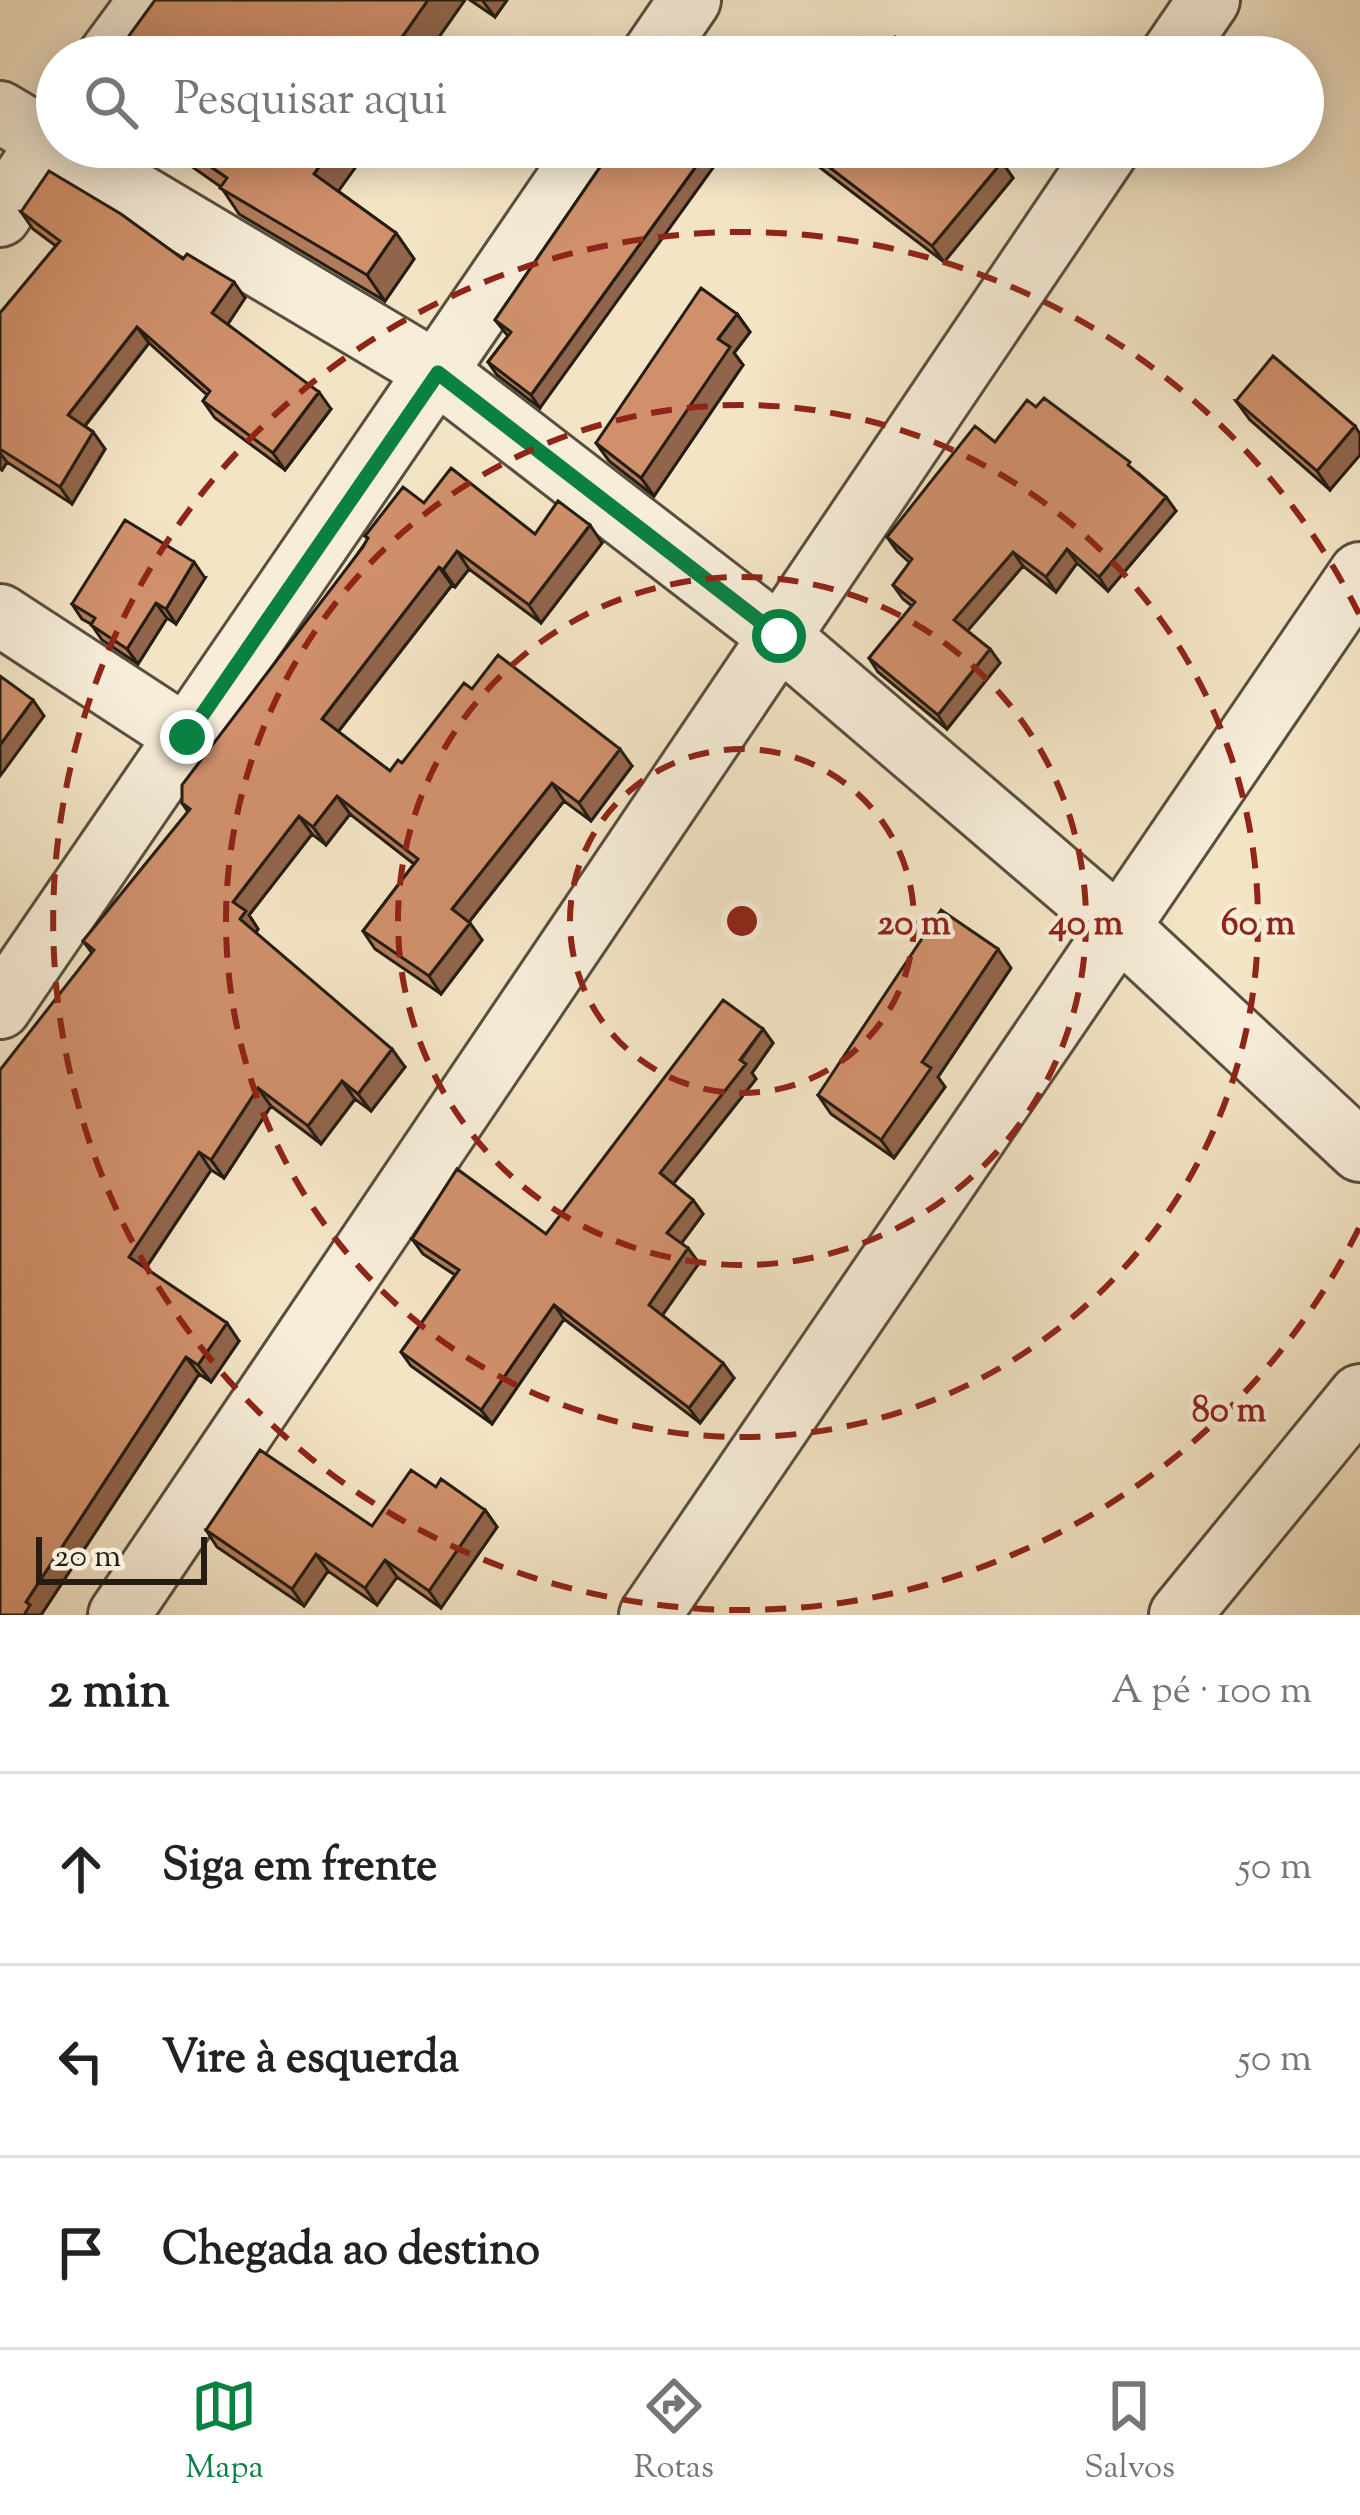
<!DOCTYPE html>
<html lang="pt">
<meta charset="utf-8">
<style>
:root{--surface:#fff;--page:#f2f2f2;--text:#222;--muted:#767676;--line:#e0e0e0;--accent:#0b8043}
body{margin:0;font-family:"Sorts Mill Goudy",serif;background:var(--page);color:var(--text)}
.scale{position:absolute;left:36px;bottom:30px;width:171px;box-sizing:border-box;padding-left:12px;border:6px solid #251d13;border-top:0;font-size:33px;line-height:42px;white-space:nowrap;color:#251d13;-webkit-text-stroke:9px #f7edd9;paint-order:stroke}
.stop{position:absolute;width:36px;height:36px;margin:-27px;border:9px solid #0b8043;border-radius:50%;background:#fff}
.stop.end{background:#0b8043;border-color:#fff;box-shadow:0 3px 12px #0008}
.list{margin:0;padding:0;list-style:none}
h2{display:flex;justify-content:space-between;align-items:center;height:156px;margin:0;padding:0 48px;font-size:51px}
h2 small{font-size:39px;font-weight:400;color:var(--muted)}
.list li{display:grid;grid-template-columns:78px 1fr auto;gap:36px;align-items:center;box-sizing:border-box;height:192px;padding:0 48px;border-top:3px solid var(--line)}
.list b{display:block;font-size:45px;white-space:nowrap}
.list em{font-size:39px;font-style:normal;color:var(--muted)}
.icon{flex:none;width:66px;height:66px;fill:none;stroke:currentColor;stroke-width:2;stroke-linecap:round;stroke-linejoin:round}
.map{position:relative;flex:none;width:1360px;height:1615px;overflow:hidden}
.search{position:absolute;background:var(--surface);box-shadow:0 6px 30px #0003;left:36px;right:36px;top:36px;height:132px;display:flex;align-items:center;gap:30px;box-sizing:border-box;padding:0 42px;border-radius:66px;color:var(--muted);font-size:45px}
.sheet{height:732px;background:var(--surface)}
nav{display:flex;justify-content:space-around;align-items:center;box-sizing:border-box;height:168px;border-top:3px solid var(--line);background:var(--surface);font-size:33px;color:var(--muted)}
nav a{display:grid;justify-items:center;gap:6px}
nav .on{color:var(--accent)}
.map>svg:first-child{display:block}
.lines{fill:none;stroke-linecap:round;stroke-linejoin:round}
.street-casing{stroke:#584f40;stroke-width:66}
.street{stroke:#f7edd9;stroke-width:60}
.wall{fill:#b27c5c;stroke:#251d13;stroke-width:3}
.shaded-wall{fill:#91654b;stroke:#251d13;stroke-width:3}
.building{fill:#cf906b;stroke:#251d13;stroke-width:3}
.route{stroke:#0b8043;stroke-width:15}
.ring{fill:none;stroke:#8f2418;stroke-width:6;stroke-dasharray:21 15}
.centre{fill:#8f2418;stroke:#f7edd9;stroke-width:6}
.ring-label{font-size:36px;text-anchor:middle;font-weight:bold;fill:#8f2418;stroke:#f7edd9;stroke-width:9;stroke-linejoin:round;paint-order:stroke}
</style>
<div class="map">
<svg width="1360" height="1615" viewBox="0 0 1360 1615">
<rect width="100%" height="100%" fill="#f3e4c5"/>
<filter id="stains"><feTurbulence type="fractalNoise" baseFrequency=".00167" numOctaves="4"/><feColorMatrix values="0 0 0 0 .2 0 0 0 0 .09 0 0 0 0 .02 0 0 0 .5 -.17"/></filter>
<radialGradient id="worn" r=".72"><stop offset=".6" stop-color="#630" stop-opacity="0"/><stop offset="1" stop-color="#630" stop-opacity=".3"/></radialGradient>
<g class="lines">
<g class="street-casing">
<path id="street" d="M108,57l42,-57
M651,57l39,-57
M1170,57l39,-57
M0,112l438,261 341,263 339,290 242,225
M0,216l57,-89
M0,615l187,122
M0,1008l590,-861
M119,1615l991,-1468
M650,1615l710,-1042
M1180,1615l180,-220"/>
</g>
<use href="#street" class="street"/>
</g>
<path class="wall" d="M470,0h37l-12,17z
M164,147h206l-32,44 58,42 18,26 -29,42 -146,-87 -18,-27z
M801,147h181l20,15 11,16 -69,84 -134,-102z
M609,154l-69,254 -43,-33 -9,-13 20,-26 -13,-16z
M21,212l162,47 62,39 -18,26 104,85 -46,61 -70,-52 -12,-17 4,-6 -58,-52 -64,83 8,6 12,17 -33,55 -65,-42 -5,8 -2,-1v-156l56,-67 -23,-17z
M737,314l13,18 -16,21 9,12 -89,131 -45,-35 -13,-18z
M1236,401l119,25 -25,64 -80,-70z
M995,442l143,31 28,24 10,14 -68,80 -31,-28 -21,29 -33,-26 -56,65 23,18 10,14 -53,66 -69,-57 -9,-14 43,-52 -9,-7 -10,-14 17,-22 -13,-12 -10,-14z
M424,503l111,31 67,9 -61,80 -72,-54 -14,18 -3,-2 -114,147 52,39 12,-8 70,-74 160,77 -41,55 -27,-20 -95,121 13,18 -41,54 -66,-45 -12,-18 51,-67 -64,-50 -24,31 -14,-11 -63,81 9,14 -2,4 149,134 -34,44 -16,-12 -34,45 -50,-38 -47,72 -13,-8 -65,98 93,73 -28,41 -12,-8 -158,241 51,-662 -9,-12 105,-129 -6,-9 186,-264 -3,-3z
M205,578l-29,46 -9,-6 -29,46 -36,-24 -11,-16 -9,-5 -10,-15z
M1011,968l-73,109 7,10 -51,71 -63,-44 -13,-19z
M763,1029l10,14 -21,30 4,6 -83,105 20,16 10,14 -22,29 18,20 -37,52 72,63 -34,45 -136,-104 -72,105 -81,-58 -10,-14 54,-77 -32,-21 -11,-15 134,-5z
M436,1487l49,23 12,17 -56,81 -44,-31 -20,28 -49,-34 -24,35 -87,-59 -11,-17 166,-4z"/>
<path class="shaded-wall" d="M428,0h37l-40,57h-37z
M482,0h25l-12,17z
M333,147h37l-38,53 -18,-26z
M710,147h18l-188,261 -9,-13z
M1002,162l11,16 -69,84 -12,-16z
M396,233l18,26 -29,42 -18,-26z
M234,282l11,16 -21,32 -12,-17z
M737,314l13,18 -16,21 9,12 -89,131 -13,-18 77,-139z
M137,327l12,16 -69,89 -12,-17z
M319,392l12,17 -46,61 -12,-17z
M1355,426l5,8v21l-30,35 -13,-19z
M93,432l12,17 -33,55 -12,-17z
M0,453l7,9 -5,8 -2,-2z
M1166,497l10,14 -68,80 -9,-14z
M590,525l12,18 -61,80 -12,-18z
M1067,549l10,14 -21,29 -10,-15z
M457,551l12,18 -14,18 -12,-17z
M1013,552l10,14 -59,69 -10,-15z
M194,562l11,16 -29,46 -10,-15z
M439,567l13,18 -118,152 -12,-18z
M156,603l11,15 -29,46 -11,-15z
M990,649l10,14 -53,66 -9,-14z
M33,700l11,16 -44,60v-31z
M620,749l12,17 -41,55 -12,-18z
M552,783l12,18 -99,126 -13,-18z
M337,796l13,18 -24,31 -13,-18z
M299,816l13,18 -63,81 9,14 -6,8 -12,-18 -7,-17z
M470,923l12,17 -41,54 -12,-18z
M998,949l13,19 -73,109 7,10 -51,71 -13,-18 41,-78z
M763,1029l10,14 -21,30 4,6 -86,109 -10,-15z
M392,1049l13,18 -34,44 -13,-17z
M342,1081l13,18 -34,45 -13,-18z
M258,1088l13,18 -47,72 -13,-18z
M199,1152l12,18 -70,105 -12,-18z
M693,1200l10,14 -25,34 -11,-15z
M688,1248l11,15 -40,57 -10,-15z
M554,1305l10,14 -72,105 -11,-14z
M227,1323l12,18 -28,41 -13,-17z
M186,1357l13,17 -158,241h-17l2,-13z
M723,1363l11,15 -34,45 -11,-15z
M485,1510l12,17 -56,81 -12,-17z
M316,1554l12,17 -24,35 -12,-17z
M385,1560l12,17 -20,28 -12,-17z"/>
<path class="building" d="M155,0h273l-40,57h-279l9,-6z
M895,37l23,20h-41z
M182,147h151l-19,27 82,59 -29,42 -147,-87 7,-10z
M611,147h99l-179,248 -43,-33 23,-30 -16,-12 114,-166z
M803,147h179l20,15 -70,84z
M49,171l72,43 62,45 4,-5 47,28 -22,31 107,79 -46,61 -70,-52 7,-10 -73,-64 -69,88 25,17 -33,55 -60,-38v-136l60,-72 -39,-29z
M701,288l36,26 -19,25 12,8 -89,131 -45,-35z
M1273,356l82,70 -38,45 -81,-70z
M1044,398l86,64 -2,3 38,32 -67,80 -32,-28 -21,28 -33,-25 -59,68 36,29 -52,66 -69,-57 46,-56 -22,-17 19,-26 -25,-22 88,-111 20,16 32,-42 9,7z
M451,468l84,66 23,-33 32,24 -61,80 -72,-54 -14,19 -4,-3 -117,152 68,52 8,-11 4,3 62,-80 8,6 26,-34 122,94 -41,54 -27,-20 -100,126 18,14 -41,53 -66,-45 55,-72 -81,-63 -24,31 -14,-11 -66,86 13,9 -6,8 152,130 -34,45 -16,-13 -34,45 -50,-38 -47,72 -12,-8 -70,105 98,66 -29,42 -12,-8 -160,245 4,3 -6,10h-24v-545l94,-120 -11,-9 107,-132 -8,-6v-18l181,-238 5,-9 -3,-2 38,-49 21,16z
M125,520l69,42 -28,47 -10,-6 -29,46 -36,-24 4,-7 -23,-14z
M0,676l33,24 -33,45z
M941,910l57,39 -76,113 9,6 -50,72 -63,-45z
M723,1000l40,29 -23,31 6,4 -86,109 33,27 -26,33 21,15 -39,57 74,58 -34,45 -135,-103 -73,105 -80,-58 58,-82 -47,-31 45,-70 89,65z
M260,1450l112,76 39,-56 25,17 5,-8 44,31 -56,81 -44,-31 -20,28 -49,-34 -24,35 -86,-59z"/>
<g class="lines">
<path class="route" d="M187,737l251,-364 341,263"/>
</g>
<g class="ring">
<circle cx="742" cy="921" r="172"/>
<circle cx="742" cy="921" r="344"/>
<circle cx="742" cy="921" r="516"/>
<path d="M1359 1228A689 689 0 1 1 1359 614"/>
</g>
<circle cx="742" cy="921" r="18" class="centre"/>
<g class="ring-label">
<text x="914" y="934">20 m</text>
<text x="1086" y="934">40 m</text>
<text x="1258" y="934">60 m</text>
<text x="1229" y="1421">80 m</text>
</g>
<rect width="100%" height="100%" filter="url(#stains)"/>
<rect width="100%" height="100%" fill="url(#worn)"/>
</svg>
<div class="scale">20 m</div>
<div class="stop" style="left:779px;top:636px"></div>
<div class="stop end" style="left:187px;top:737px"></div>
<div class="search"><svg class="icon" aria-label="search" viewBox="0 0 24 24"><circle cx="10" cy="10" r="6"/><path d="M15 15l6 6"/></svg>Pesquisar aqui</div>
</div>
<section class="sheet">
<h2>2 min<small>A pé · 100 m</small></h2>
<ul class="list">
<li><svg class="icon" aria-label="ahead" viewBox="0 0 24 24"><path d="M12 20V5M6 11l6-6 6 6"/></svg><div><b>Siga em frente</b></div><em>50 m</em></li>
<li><svg class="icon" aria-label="left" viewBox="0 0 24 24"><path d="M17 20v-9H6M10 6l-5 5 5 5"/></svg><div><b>Vire à esquerda</b></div><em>50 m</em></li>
<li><svg class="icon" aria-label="arrive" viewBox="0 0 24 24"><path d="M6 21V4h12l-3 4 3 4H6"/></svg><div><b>Chegada ao destino</b></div></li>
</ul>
</section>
<nav>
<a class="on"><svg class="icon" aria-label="map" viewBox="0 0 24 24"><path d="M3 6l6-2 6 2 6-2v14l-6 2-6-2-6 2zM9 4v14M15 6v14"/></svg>Mapa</a>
<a><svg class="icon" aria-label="directions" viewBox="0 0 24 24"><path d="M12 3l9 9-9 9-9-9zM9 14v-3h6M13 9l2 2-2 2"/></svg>Rotas</a>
<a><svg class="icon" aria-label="saved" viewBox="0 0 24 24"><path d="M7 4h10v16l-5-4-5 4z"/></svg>Salvos</a>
</nav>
